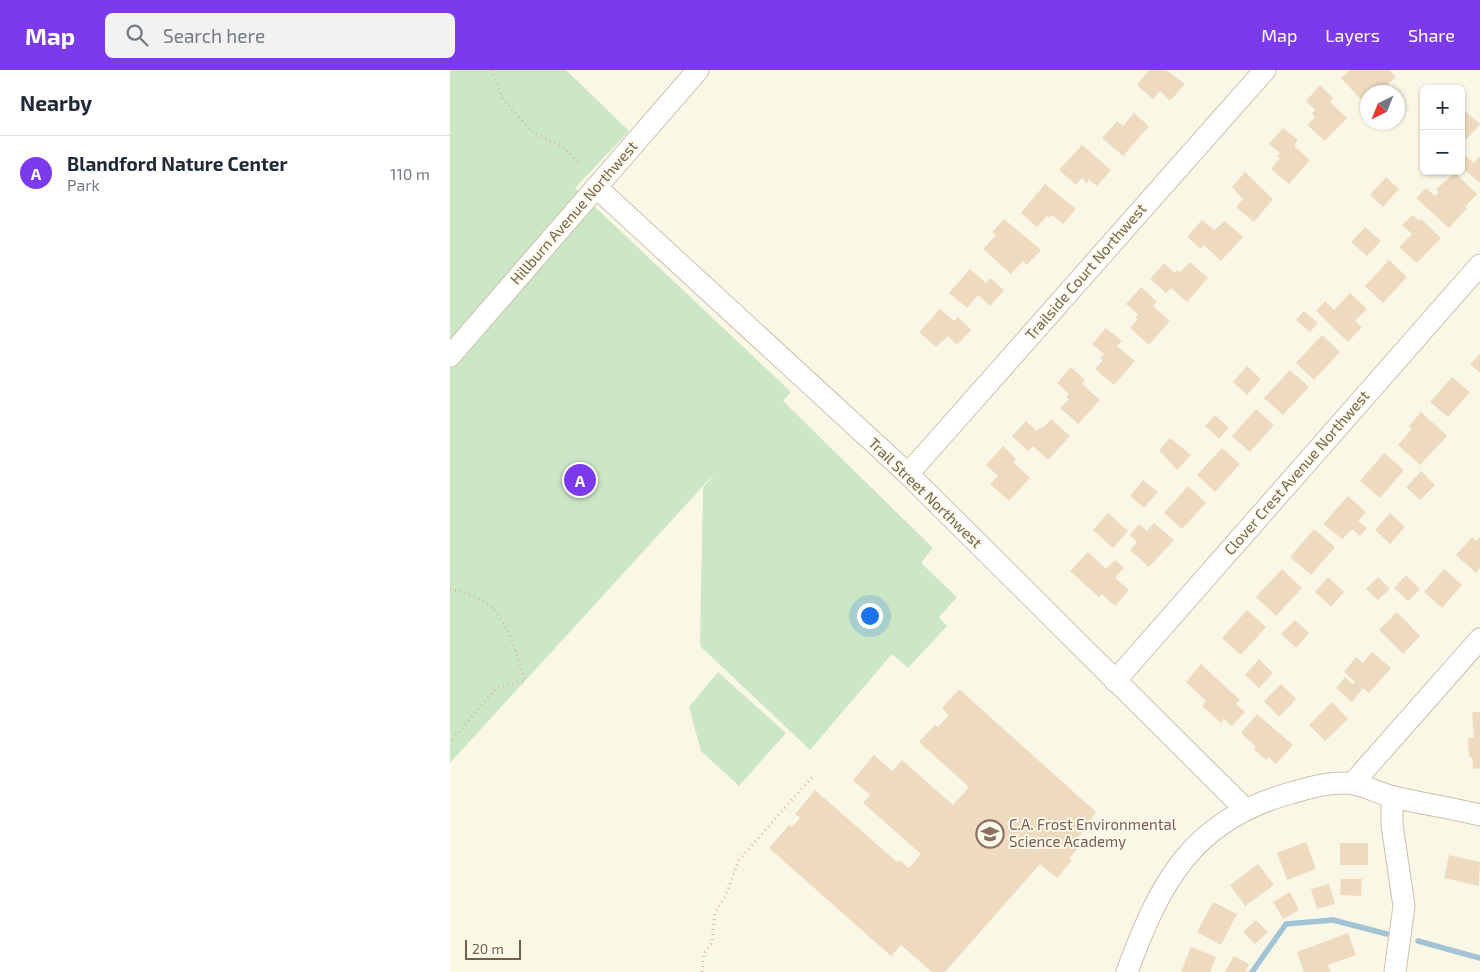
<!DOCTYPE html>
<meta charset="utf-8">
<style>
:root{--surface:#fff;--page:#f2f2f3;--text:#1f2937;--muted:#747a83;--line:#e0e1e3;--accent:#7c3aed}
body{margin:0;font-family:"Exo 2",sans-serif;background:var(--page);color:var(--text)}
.controls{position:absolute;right:15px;top:15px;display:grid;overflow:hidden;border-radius:8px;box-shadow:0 1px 4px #0004}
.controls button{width:45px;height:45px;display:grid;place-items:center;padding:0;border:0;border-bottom:1px solid var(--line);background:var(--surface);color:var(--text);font:25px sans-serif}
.compass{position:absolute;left:910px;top:15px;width:45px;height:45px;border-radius:50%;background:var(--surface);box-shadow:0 1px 4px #0004;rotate:223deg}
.scale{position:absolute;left:15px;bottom:12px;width:56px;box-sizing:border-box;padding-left:5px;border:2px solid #72614c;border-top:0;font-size:14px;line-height:18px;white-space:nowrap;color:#72614c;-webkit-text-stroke:4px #fefaeb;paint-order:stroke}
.you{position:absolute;left:419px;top:545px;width:18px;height:18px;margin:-12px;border:4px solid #fff;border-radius:50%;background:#1a73e8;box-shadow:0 0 0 8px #1a73e833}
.badge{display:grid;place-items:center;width:32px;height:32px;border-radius:50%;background:var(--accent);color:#fff;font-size:16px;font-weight:700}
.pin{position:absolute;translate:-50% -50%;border:2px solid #fff;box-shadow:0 1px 5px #0006}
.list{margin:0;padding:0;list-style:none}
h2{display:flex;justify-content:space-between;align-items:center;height:65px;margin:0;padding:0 20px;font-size:21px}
h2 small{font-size:16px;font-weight:400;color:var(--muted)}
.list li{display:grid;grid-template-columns:32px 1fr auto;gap:15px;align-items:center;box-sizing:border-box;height:75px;padding:0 20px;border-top:1px solid var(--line)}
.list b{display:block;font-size:19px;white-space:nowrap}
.list p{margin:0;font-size:16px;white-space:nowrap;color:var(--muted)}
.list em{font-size:16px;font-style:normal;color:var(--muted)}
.icon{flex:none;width:28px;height:28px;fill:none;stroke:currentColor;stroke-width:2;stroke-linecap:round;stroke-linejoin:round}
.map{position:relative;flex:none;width:1030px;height:902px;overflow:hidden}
header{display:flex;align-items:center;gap:30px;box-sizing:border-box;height:70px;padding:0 25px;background:var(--accent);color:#fff}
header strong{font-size:24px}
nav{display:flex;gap:28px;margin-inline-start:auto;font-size:18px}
.search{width:350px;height:45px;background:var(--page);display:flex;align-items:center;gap:12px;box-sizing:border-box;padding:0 18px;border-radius:8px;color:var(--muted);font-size:19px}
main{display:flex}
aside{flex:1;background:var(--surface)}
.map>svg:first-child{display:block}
.green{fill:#cce7c5}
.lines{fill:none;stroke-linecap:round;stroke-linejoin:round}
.stream{stroke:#a2c3d4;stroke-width:5.5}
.building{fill:#eedbbf}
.street-casing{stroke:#ccc0ad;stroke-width:23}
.path{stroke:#d3bfa2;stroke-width:3;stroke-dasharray:1 4;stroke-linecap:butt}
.street{stroke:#fff;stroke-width:21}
.labels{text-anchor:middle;stroke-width:4;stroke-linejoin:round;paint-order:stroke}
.street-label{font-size:15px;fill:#72614c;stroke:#fefaeb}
.education-label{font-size:15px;fill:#785e54;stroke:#fefaeb;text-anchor:start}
</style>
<header>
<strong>Map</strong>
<div class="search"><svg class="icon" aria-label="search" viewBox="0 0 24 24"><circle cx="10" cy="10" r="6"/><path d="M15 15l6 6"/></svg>Search here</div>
<nav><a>Map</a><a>Layers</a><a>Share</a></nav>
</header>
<main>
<aside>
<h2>Nearby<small></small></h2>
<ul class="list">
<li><span class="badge">A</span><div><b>Blandford Nature Center</b><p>Park</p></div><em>110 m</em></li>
</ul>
</aside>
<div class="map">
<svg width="1030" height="902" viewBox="0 0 1030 902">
<rect width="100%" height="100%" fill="#fbf7e6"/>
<path class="green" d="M0,0h116l63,61 -54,57 216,204 -8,9 150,147 -12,15 36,34 -18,20 8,9 -39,42 -16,-14 -82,96 -110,-104 3,-158 12,-15 -265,290z
M268,602l68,61 -47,53 -38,-35 -12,-44z"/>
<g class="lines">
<path class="stream" d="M968,871l62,17
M802,902l34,-48 47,-4 54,14"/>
</g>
<path class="building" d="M699,0h17l19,14 -15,17 -10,-10 -7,8 -16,-14z
M900,0h40l6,7 -17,15h-11l-2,13 -25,-27z
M870,15l13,13 -3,4 17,16 -22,23 -18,-16 8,-8 -3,-4 3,-3 -9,-9z
M1015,41l15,13 -13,15 -6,-5v-19z
M684,43l15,13 -26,30 -21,-18 15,-17 6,5z
M833,58l15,12 -4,6 16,14 -21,24 -18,-15 9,-11 -3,-2 3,-3 -11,-9z
M632,75l29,25 -14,16 -8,-6 -2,3 -5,-5 -6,7 -17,-15z
M1014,84l10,9 6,-7v27l-19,-16v-9z
M795,102l28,27 -19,23 -18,-15 7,-8 -11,-12z
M1005,103l22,21 -11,12 -3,-2 4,4 -18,20 -33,-30 10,-10 9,8 4,-4 -3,-3z
M936,107l13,12 -16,18 -13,-12z
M595,114l31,25 -13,15 -11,-9 -2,3 -3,-2 -10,11 -16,-14z
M963,145l7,6 1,-2 20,19 -24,25 -18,-16 13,-13 -10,-9z
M554,149l37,31 -14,15 -4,-4 -12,13 -28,-25 13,-14 -4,-3z
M752,150l12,10 11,-9 18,16 -22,24 -17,-16 -3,4 -14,-12z
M915,157l16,14 -14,15 -16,-14z
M939,190l18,17 -24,26 -18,-17z
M740,192l18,16 -21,24 -16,-14 -5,5 -16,-14 14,-16 11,10 2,-3 3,2z
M520,199l16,14 4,-5 14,12 -14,16 -12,-11 -11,13 -18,-15z
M691,217l16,15 -4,4 17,15 -21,24 -19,-17 8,-9 -3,-1 3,-4 -12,-10z
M900,223l17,16 -12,12 7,6 -14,15 -32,-31 9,-10 9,9z
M490,239l14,12 4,-4 13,13 -14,15 -9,-9 -12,11 -17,-15z
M854,241l14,12 -8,9 -14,-12z
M656,258l16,13 -5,5 18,15 -21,24 -19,-16 8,-9 -3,-2 4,-4 -12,-10z
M872,265l18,17 -26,28 -18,-17z
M1030,284v19l-10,-9z
M797,296l14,13 -14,16 -14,-13z
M621,297l14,13 -3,4 18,16 -22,24 -18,-16 9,-9 -3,-2 3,-3 -12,-11z
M840,300l19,17 -26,28 -19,-17z
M1002,307l18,15 -22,25 -18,-15z
M806,339l18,16 -24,27 -18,-16z
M971,342l26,24 -27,29 -22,-20 14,-16 -3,-3z
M765,345l14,13 -10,11 -14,-13z
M601,349l19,17 -22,24 -15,-14 -5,5 -16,-15 14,-15 11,10 3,-4 2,2z
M720,368l21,17 -14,15 -18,-20z
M553,376l13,13 -3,3 17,16 -21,23 -19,-17 8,-8 -12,-11z
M772,378l18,16 -25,28 -18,-17z
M934,383l20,17 -24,28 -20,-17z
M971,401l14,14 -15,15 -14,-13z
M693,410l15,12 -14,16 -14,-12z
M738,416l18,17 -24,26 -18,-16z
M898,426l18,16 -8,9 9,7 -7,8 -8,-7 -10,10 -19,-15z
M658,443l20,18 -15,17 -20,-18z
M940,443l15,14 -15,17 -15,-14z
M704,453l20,17 -25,27 -19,-17 7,-8 -7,-7 9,-11 8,7z
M864,459l21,18 -24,28 -21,-18z
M1022,467l4,4 4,-4v31l-4,5 -20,-18z
M638,482l18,17 9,-9 9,8 -9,10 14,12 -14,16 -13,-12 -3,3 -29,-26z
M832,499l20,19 -26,28 -20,-19z
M994,499l18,16 -20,23 -18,-16z
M956,505l14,14 -12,12 -14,-13z
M878,507l16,15 -13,15 -16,-15z
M928,507l12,12 -12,11 -12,-11z
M797,540l19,17 -25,28 -19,-17z
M947,542l23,24 -17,18 -24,-24z
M845,550l14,13 -13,15 -15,-14z
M922,582l19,16 -22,25 -6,-5 -11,14 -16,-14 9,-11 8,7 2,-2 -11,-10 12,-15 7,6z
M809,589l14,14 -14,15 -14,-13z
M751,594l39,36 -4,4 9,8 -13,14 -8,-7 -3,4 -19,-17 4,-5 -20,-19z
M831,614l15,15 -17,18 -15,-16z
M509,619l137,123 -20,29 5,4 -12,13 3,2 -15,18 -17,-14 -95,108h-13l-31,-27 -10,11 -122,-108 20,-23 3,2 8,-9 -5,-4 20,-24 82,72 2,-2 10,8 12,-14 -58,-51 7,-8 -17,-15 21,-25 18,16 10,-11 51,45 16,-18 -50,-45 16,-17 3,2 11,-12 -7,-7z
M882,632l16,17 -23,22 -16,-16z
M1022,642h8v56l-7,1 -1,-12h-3l-1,-19h6z
M807,644l36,31 -17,19 -8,-7 -2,3 -12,-11 2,-2 -15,-14z
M856,772l10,27 -29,11 -10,-27z
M890,773h28v22h-28z
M999,785l31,7 -1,24 -35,-8z
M808,794l16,21 -29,21 -15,-21z
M891,809h21l-1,17 -21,-1z
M879,814l6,20 -18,5 -6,-20z
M840,822l9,18 -16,9 -10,-17z
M763,832l24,12 -16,31 -24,-13z
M806,850l12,12 -13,12 -12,-12z
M898,863l8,22 -28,10 3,7h-27l-7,-20z
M741,877l25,10 -6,15h-29z
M784,886l15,8 -4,8h-20z"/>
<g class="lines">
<g class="street-casing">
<path id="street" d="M146,117l312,287 337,335
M0,286l248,-286
M458,404l357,-404
M665,611l365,-416
M903,713l127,-144
M942,727v28l12,81 -9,66
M677,902c33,-90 65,-152 164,-179 18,-5 44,-13 63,-9 14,3 27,10 40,13 29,7 58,11 86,18"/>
</g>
<path class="path" d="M41,0l12,29 28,32 32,16 17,17
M0,519c59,12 57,45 76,91l-30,8 -46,55
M252,902l2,-19 8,-10 3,-31 10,-15 14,-37 73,-83"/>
<use href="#street" class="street"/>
</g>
<defs>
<g id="school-ring" transform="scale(1.4375)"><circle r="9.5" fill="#fefaeb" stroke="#8d6e63" stroke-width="1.5"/><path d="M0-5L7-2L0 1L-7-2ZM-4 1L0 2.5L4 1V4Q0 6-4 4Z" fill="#8d6e63"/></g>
</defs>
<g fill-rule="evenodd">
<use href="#school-ring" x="540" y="764"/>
</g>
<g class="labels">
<g class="street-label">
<text transform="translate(124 143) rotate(-49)" y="5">Hillburn Avenue Northwest</text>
<text transform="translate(636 202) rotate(-49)" y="5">Trailside Court Northwest</text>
<text transform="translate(847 403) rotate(-49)" y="5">Clover Crest Avenue Northwest</text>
<text transform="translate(475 423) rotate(44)" y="5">Trail Street Northwest</text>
</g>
<g class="education-label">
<text x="559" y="760">C.A. Frost Environmental<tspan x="559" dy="17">Science Academy</tspan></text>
</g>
</g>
</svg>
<div class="controls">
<button>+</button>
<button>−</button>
</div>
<svg class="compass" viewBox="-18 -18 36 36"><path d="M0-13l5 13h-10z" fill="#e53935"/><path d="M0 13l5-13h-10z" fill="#747a83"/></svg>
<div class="scale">20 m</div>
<div class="you"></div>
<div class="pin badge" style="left:130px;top:410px">A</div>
</div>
</main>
